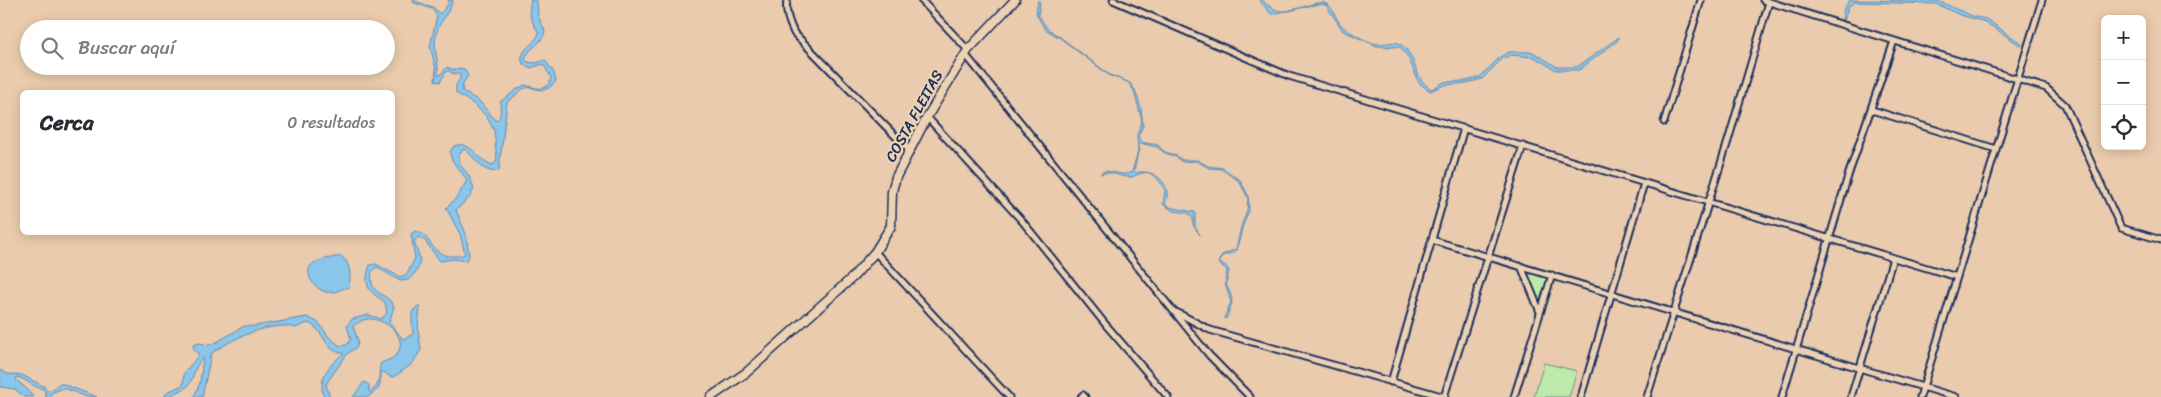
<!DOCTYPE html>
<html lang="es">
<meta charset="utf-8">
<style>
:root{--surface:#fff;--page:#f2f2f3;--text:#2b2b33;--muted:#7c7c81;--line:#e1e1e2}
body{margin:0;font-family:Sriracha,sans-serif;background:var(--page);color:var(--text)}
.controls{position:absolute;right:15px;top:15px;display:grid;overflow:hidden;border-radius:8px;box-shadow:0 2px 12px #0003}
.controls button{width:45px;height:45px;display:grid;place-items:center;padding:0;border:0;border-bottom:1px solid var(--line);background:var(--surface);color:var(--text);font:25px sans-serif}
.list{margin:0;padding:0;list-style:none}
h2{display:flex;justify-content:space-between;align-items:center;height:65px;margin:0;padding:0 20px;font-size:21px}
h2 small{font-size:16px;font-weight:400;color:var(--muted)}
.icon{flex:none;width:28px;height:28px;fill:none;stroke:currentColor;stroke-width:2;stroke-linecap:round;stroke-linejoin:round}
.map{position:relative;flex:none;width:2161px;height:397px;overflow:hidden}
.search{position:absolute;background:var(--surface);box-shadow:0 2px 12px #0003;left:20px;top:20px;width:375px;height:55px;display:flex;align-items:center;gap:12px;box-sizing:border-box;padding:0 18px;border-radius:28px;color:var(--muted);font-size:19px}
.panel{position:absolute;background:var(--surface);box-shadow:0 2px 12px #0003;left:20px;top:90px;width:375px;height:145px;border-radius:8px}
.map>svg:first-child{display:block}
.green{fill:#bceba9;stroke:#6c8d84}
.water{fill:#8ac5ea;stroke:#5e89b2}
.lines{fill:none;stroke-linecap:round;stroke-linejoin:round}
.street-casing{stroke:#1b2f5e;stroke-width:9}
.secondary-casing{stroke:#1b2f5e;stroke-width:11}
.street{stroke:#edd2b4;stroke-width:5}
.secondary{stroke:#edd2b4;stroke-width:8}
.labels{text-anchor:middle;stroke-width:4.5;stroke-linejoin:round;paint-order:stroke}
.street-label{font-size:15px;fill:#1b2f5e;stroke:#edd2b4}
</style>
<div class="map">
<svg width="2161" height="397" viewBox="0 0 2161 397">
<rect width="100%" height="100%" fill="#eacbad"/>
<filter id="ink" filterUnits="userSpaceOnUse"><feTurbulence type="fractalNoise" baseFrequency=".02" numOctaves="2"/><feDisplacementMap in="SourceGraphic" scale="10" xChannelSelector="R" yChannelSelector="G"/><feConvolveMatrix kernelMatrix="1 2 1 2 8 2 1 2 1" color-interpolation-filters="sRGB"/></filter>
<g filter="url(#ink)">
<path class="green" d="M1526,272l22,6 -8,26z
M1544,363l33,8 -8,26h-35z"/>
<path class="water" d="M412,0l21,7 7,7 9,-11 -1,-3h5c-3,13 -15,22 -17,35 -3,13 3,26 2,40h2l7,-8 7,3 5,-2 5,1 4,7 -5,7 -1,8 17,10 17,20c7,-5 3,-13 5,-20 9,-5 14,-12 24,-16 11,3 24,8 26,-8l-8,-13 -12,4 -8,-4c-6,-14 12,-19 16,-31 -7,-11 -12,-19 -8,-33h6l1,16 7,15c-2,13 -16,16 -20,28l2,3 9,1 9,-3 9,13 2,8c-14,18 -21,2 -33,8 -6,3 -10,10 -16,13l-8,68c-15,7 -24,-14 -35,-21l-5,5v9l10,13 5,12 -4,9 -14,13 10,24 3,22 -3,5 -12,-2 -14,2 -16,-21 -6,-3 -4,5c7,18 10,24 -6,38l-8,1 -23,-14 -5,4c-4,26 15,20 22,36l-5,15 14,17 10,-5c0,-10 -5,-22 5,-28l2,1 -2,21 3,22 -9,14 -18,13h-3l-9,-6 -3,17 -11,9h-15l11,-15 5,3v7c14,-6 8,-19 12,-29 4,-2 10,-3 14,-7 17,-17 -10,-39 -28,-37 -5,1 -10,4 -14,7l5,15 -1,6 -10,7 -19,27 -2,4 4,12h-6c-7,-20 6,-32 20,-44 -21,-1 -18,-23 -36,-30l-13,5c-22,-8 -65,11 -84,26l-9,43h-7v-2l5,-13 3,-24c-14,13 -5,26 -24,33 -6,3 -8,6 -15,6l3,-5 16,-7 1,-12 15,-18 -5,-6 -1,-4 7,-2 8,2 9,-3 27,-16h11l52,-9 12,6 9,13 12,10 7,-1 4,-6 -4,-13 5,-7 17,-4 12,4 6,-6 -2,-11c-15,-10 -23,-15 -15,-37l6,-1 24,13 7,-3 8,-16 -4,-24 4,-3c16,2 14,25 38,25 5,0 7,0 12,-2l-5,-20 -14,-26 11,-11 10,-16c-5,-11 -16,-16 -17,-29l4,-6c17,-7 23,15 39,19l4,-5 -3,-30 -8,-14 -11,-11 -19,-12v-8l4,-6v-5l-9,-1 -2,-3 -3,2 -6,10 -5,-1 1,-12 -6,-23 7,-30 -5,-7 -18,-6z
M1038,0l2,3 -2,12 10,14 12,8 50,38 20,8 5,7 6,18 2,18 -5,10 3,6 17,3 5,6 14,5 5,4h15l11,6 15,2 17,12 8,15 1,15 -7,18 -5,22 -4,3 -11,3 -3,7 7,3 3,5 -3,13 5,11 1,8 -6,16 -2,-1 7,-16 -6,-18 2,-14 -9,-7 4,-8 14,-6 5,-22 6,-17 1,-12 -9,-17 -18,-12 -12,-1 -13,-7 -14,1 -6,-5 -11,-4 -8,-6 -17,-4 -6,28 2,2c13,-4 29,4 31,19 1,4 -1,9 -2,13l8,3 22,4v15l5,8 -7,-10v-7l-5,-5 -15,-2 -10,-7 2,-13c-3,-7 -8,-15 -16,-18 -7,-2 -12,3 -18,4 -11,1 -20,-7 -31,-3l4,-3c10,0 19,6 28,1l6,-21 -1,-16 5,-14 -8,-30 -6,-9 -18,-6 -50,-38 -15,-9 -9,-15z
M1259,0h3c24,25 41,0 63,3 11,5 10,20 21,26 9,6 21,13 31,15 7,1 16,-4 23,0 17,10 13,36 32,45l12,-7 22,-1 14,-4 20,-20 9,-5h24l24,15h20l42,-30 -2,4 -38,29h-23l-22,-13 -24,-2 -8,4 -20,20 -15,4 -22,2 -15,6 -11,-8 -11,-26 -8,-10 -23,-1 -34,-15 -17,-26 -7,-1 -48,10z
M1850,0l88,1 34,15 14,3 36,25 -1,2 -36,-24 -25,-7 -24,-11 -81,-2 -7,5 -4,14 -2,-1 2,-12z
M341,256c10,7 10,19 8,31 -8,1 -13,7 -23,5 -11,-2 -25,-20 -12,-29 6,-4 19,-5 27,-7z
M0,370l7,4 15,1 23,12 2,3 6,-1 7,-6 37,14h-10l-23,-9 -13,5 -2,4h-3l-2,-8c-10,-1 -16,-9 -27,-12l-1,3 11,9 6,8h-9l-9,-8 -15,-2z"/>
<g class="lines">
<g class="street-casing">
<path id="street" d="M787,0c-2,12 2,22 7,33l115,117
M921,0l47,50
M1113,0l176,76 668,201
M1763,0l283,88 19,17 56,123 40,12
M965,54l244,301 41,42
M1872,110l124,39
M927,117l96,105 83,103 62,72
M1664,122l37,-122
M1432,240l524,157
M875,252l134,145
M1521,266l19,46
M1176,312l34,18 235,67
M1391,382l73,-254
M1081,397l2,-2 2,2
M1444,397l79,-251
M1514,397l38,-122
M1581,397l63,-214
M1647,397l81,-256 41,-139
M1782,397l66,-221 46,-135
M1851,397l42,-139
M1920,397l122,-397"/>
</g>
<g class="secondary-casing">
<path id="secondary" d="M711,397l36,-25 106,-95 22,-25 16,-26 1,-35 4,-14 31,-60 41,-67 47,-50"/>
</g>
<use href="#street" class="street"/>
<use href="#secondary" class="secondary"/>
</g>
</g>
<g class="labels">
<g class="street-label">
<text transform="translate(914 116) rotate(-61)" y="5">COSTA FLEITAS</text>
</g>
</g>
</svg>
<div class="controls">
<button>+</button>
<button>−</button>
<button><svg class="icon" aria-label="locate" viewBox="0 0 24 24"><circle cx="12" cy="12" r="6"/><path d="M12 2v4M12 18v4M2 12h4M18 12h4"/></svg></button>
</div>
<div class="search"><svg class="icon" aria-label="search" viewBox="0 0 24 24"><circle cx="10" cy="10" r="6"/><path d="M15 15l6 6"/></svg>Buscar aquí</div>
<section class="panel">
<h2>Cerca<small>0 resultados</small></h2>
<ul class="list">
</ul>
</section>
</div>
